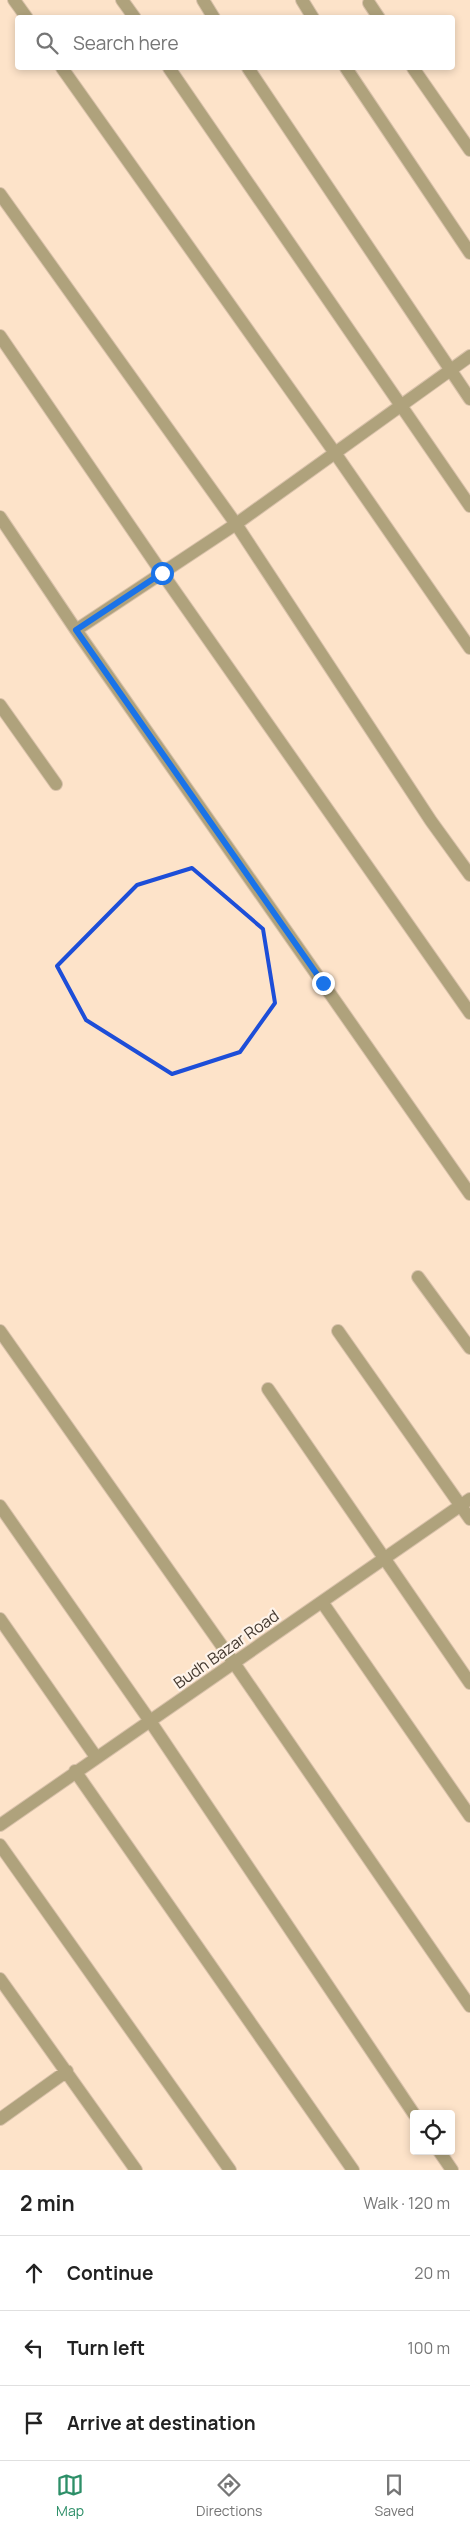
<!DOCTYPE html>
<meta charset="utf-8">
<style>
:root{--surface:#fff;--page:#f2f2f2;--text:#222;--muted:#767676;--line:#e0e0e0;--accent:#2d8f68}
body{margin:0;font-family:Manrope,sans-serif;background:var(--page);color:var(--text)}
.controls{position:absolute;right:15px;bottom:15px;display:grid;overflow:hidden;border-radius:5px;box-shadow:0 2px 8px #0003}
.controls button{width:45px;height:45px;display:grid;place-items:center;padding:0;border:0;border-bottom:1px solid var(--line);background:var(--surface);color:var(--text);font:25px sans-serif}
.stop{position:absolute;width:15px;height:15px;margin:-11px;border:4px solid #1a73e8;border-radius:50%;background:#fff}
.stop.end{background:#1a73e8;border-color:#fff;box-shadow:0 1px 5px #0008}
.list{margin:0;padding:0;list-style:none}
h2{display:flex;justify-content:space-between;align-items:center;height:65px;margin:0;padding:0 20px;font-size:21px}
h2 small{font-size:16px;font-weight:400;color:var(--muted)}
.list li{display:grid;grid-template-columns:32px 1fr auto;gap:15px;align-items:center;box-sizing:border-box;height:75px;padding:0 20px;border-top:1px solid var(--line)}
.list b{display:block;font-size:19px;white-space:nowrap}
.list em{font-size:16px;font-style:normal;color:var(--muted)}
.icon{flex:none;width:28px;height:28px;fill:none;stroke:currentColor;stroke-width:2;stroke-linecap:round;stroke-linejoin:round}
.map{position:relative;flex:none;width:470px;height:2170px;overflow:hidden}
.search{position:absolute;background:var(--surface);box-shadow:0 2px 8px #0003;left:15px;right:15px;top:15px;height:55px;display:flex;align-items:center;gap:12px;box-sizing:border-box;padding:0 18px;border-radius:5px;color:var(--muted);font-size:19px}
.sheet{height:290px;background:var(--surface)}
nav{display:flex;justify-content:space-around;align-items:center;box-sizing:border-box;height:70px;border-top:1px solid var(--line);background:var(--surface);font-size:14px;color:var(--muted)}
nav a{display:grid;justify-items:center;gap:2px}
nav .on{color:var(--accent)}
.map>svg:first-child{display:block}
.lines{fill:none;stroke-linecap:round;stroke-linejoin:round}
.street-casing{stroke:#d8c1aa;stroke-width:14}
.street{stroke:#afa27c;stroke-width:12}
.route{stroke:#1a73e8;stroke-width:6}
.marked{fill:none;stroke:#1d4ed8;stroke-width:4;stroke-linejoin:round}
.labels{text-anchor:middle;stroke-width:4.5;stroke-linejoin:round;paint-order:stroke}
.street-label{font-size:16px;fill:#44392f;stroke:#fef3e9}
</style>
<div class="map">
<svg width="470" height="2170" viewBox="0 0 470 2170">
<rect width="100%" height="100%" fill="#fde3c9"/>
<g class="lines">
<g class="street-casing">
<path id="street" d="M14,0l13,18
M122,0l13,18
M203,0l11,18
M302,0l11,18
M369,3l10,15
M62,68l273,385 135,195
M169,68l301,438
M248,68l222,331
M346,68l124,185
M413,68l57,82
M0,194l236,330 195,297 39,54
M0,336l162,237 308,440
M0,517l76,113 394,564
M76,630l160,-106 234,-168
M0,705l56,79
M418,1277l52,71
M0,1331l234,332 236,343
M338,1331l132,188
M268,1389l202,294
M0,1506l150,215 264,393
M322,1602l148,214
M0,1619l96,138
M75,1771l278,399
M0,1825l470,-326
M0,1845l230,325
M0,1979l136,191
M0,2119l67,-48
M439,2151l13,19"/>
</g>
<use href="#street" class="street"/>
</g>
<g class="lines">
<path class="route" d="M162,573l-86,57 247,353"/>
</g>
<path class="marked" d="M192,868l71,61 12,74 -35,49 -68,22 -86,-54 -29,-54 80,-81z"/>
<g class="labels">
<g class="street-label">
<text transform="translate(226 1649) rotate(-35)" y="6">Budh Bazar Road</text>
</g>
</g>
</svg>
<div class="controls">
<button><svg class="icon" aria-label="locate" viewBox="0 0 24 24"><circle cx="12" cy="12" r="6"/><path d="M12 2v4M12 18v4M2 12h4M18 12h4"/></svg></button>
</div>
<div class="stop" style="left:162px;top:573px"></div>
<div class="stop end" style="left:323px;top:983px"></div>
<div class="search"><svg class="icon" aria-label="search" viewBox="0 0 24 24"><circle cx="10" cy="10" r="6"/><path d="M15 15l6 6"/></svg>Search here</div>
</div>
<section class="sheet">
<h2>2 min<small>Walk · 120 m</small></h2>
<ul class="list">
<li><svg class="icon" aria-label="ahead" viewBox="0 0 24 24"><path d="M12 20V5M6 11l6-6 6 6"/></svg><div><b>Continue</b></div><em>20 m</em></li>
<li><svg class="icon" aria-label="left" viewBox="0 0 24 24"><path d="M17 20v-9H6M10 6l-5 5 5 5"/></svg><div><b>Turn left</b></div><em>100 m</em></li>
<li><svg class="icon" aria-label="arrive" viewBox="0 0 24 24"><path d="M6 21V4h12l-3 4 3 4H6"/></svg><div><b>Arrive at destination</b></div></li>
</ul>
</section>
<nav>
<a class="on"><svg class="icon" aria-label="map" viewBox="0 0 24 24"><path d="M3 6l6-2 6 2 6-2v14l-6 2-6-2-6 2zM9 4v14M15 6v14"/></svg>Map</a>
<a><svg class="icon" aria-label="directions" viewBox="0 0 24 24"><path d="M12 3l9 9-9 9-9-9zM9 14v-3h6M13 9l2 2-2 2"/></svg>Directions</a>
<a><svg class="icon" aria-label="saved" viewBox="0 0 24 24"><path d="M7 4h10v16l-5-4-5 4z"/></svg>Saved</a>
</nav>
